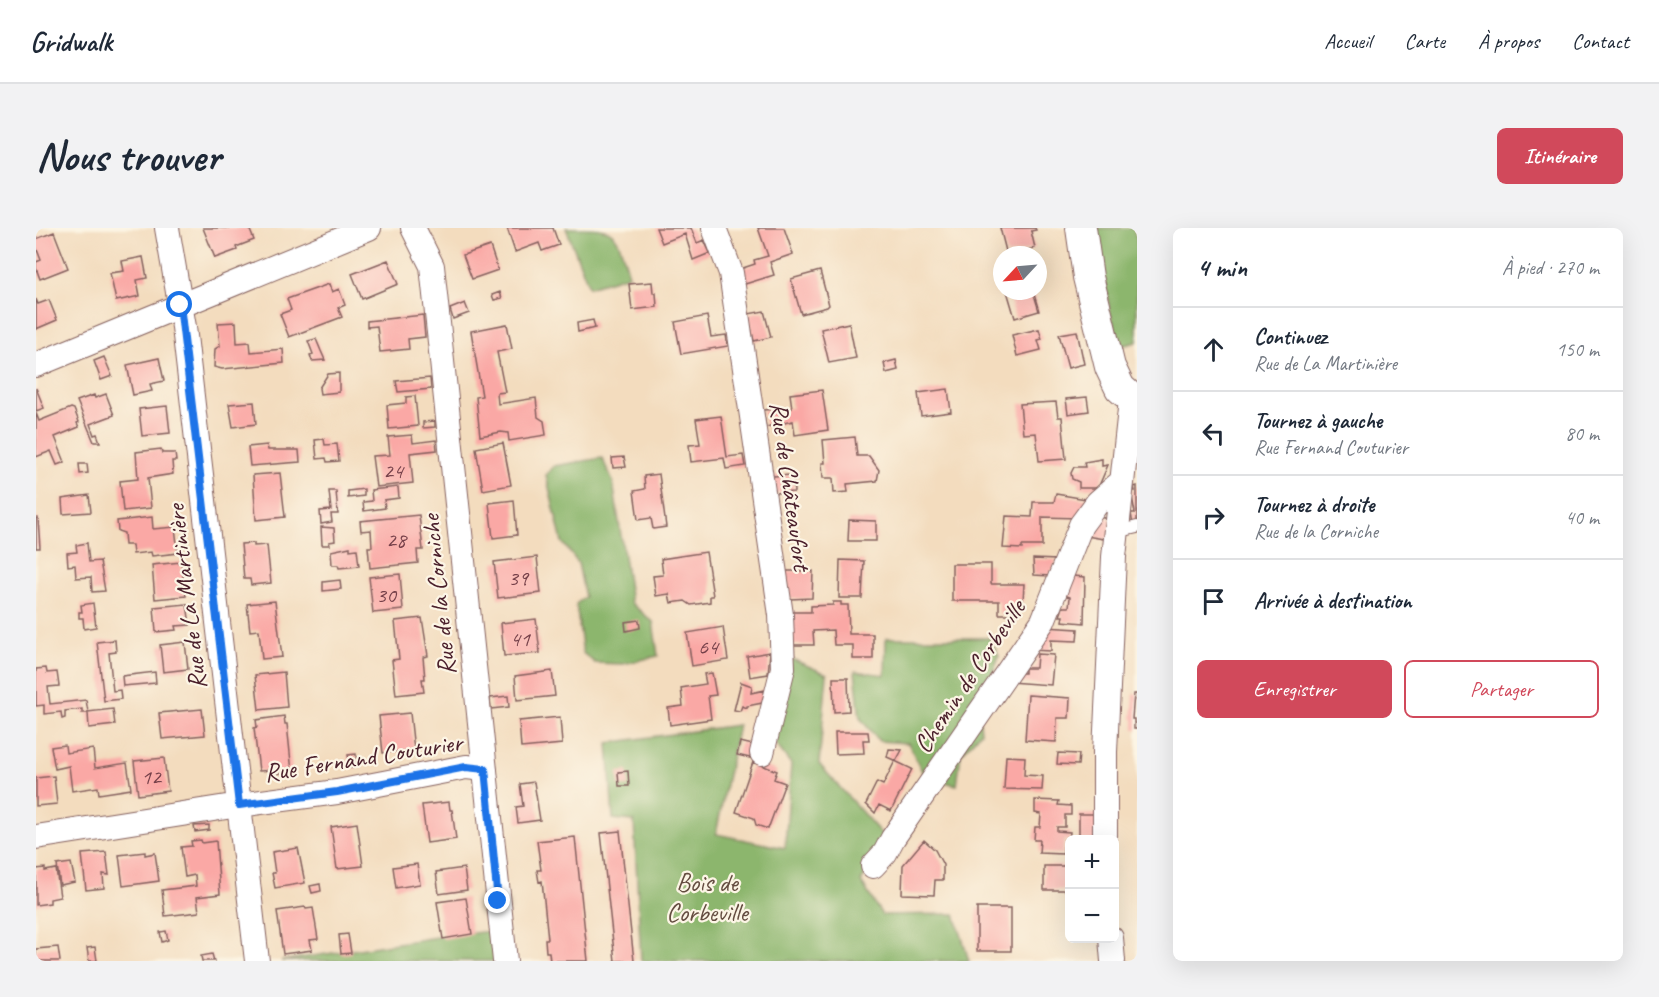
<!DOCTYPE html>
<html lang="fr">
<meta charset="utf-8">
<style>
:root{--surface:#fff;--page:#f2f2f3;--text:#1f2937;--muted:#747a83;--line:#e0e1e3;--accent:#d1495b}
body{margin:0;font-family:Caveat,sans-serif;background:var(--page);color:var(--text)}
.controls{position:absolute;right:18px;bottom:18px;display:grid;overflow:hidden;border-radius:9px;box-shadow:0 6px 24px #0002}
.controls button{width:54px;height:54px;display:grid;place-items:center;padding:0;border:0;border-bottom:2px solid var(--line);background:var(--surface);color:var(--text);font:30px sans-serif}
.compass{position:absolute;left:957px;top:18px;width:54px;height:54px;border-radius:50%;background:var(--surface);box-shadow:0 6px 24px #0002;rotate:244deg}
.stop{position:absolute;width:18px;height:18px;margin:-14px;border:4px solid #1a73e8;border-radius:50%;background:#fff}
.stop.end{background:#1a73e8;border-color:#fff;box-shadow:0 2px 6px #0008}
.list{margin:0;padding:0;list-style:none}
h2{display:flex;justify-content:space-between;align-items:center;height:78px;margin:0;padding:0 24px;font-size:26px}
h2 small{font-size:20px;font-weight:400;color:var(--muted)}
.list li{display:grid;grid-template-columns:39px 1fr auto;gap:18px;align-items:center;box-sizing:border-box;height:84px;padding:0 24px;border-top:2px solid var(--line)}
.list b{display:block;font-size:22px;white-space:nowrap}
.list p{margin:0;font-size:20px;white-space:nowrap;color:var(--muted)}
.list em{font-size:20px;font-style:normal;color:var(--muted)}
.actions{display:flex;gap:12px;padding:18px 24px}
.actions a{flex:1;padding:14px 0;border:2px solid var(--accent);border-radius:9px;text-align:center;font-size:21px;color:var(--accent)}
.actions .main{background:var(--accent);color:#fff}
.icon{flex:none;width:33px;height:33px;fill:none;stroke:currentColor;stroke-width:2;stroke-linecap:round;stroke-linejoin:round}
.map{position:relative;flex:none;width:1101px;height:733px;overflow:hidden;border-radius:9px}
header{display:flex;align-items:center;gap:36px;box-sizing:border-box;height:84px;padding:0 30px;background:var(--surface);border-bottom:2px solid var(--line)}
header strong{font-size:28px}
nav{display:flex;gap:33px;margin-inline-start:auto;font-size:21px}
.intro{display:flex;align-items:center;justify-content:space-between;box-sizing:border-box;height:144px;padding:0 36px}
h1{margin:0;font-size:42px}
.button{padding:15px 27px;border-radius:9px;background:var(--accent);color:#fff;font-size:21px;font-weight:700}
main{display:flex;gap:36px;padding:0 36px}
aside{flex:1;background:var(--surface);border-radius:9px;box-shadow:0 6px 24px #0002}
.map>svg:first-child{display:block}
.forest{fill:#8cb66d;stroke:#6b6a4c;stroke-width:1.5}
.building{fill:#faa8a5}
.lines{fill:none;stroke-linecap:round;stroke-linejoin:round}
.service-casing{stroke:#85615e;stroke-width:14}
.minor-casing{stroke:#85615e;stroke-width:26}
.tertiary-casing{stroke:#85615e;stroke-width:32}
.service{stroke:#fff;stroke-width:12}
.minor{stroke:#fff;stroke-width:24}
.tertiary{stroke:#fff;stroke-width:30}
.route{stroke:#1a73e8;stroke-width:8}
.labels{text-anchor:middle;stroke-width:4.5;stroke-linejoin:round;paint-order:stroke}
.number-label{font-size:22px;fill:#76414a}
.street-label{font-size:26px;fill:#4a1f2b;stroke:#fcf5e5}
.park-label{font-size:26px;fill:#644c40;stroke:#fcf5e5}
</style>
<header>
<strong>Gridwalk</strong>
<nav><a>Accueil</a><a>Carte</a><a>À propos</a><a>Contact</a></nav>
</header>
<div class="intro"><h1>Nous trouver</h1><a class="button">Itinéraire</a></div>
<main>
<div class="map">
<svg width="1101" height="733" viewBox="0 0 1101 733">
<rect width="100%" height="100%" fill="#fcf5e5"/>
<filter id="ink" filterUnits="userSpaceOnUse"><feTurbulence type="fractalNoise" baseFrequency=".0167" numOctaves="2"/><feDisplacementMap in="SourceGraphic" scale="12" xChannelSelector="R" yChannelSelector="G"/><feConvolveMatrix kernelMatrix="1 2 1 2 8 2 1 2 1" color-interpolation-filters="sRGB"/></filter>
<filter id="wash" filterUnits="userSpaceOnUse"><feTurbulence type="fractalNoise" baseFrequency=".008" numOctaves="4" result="noise"/><feDisplacementMap in="SourceGraphic" scale="24" xChannelSelector="R" yChannelSelector="G"/><feGaussianBlur stdDeviation="1.35" result="paint"/><feColorMatrix in="noise" values="0 0 0 0 0 0 0 0 0 0 0 0 0 0 0 0 0 1.4 0 .05"/><feComposite in="paint" operator="in"/></filter>
<g filter="url(#wash)">
<rect width="100%" height="100%" fill="#f3dcbe"/>
<path class="forest" d="M530,0c53,0 49,0 63,47l-40,12z
M1060,0h37l4,11v103l-16,4 -11,-33z
M566,230l11,24 18,121 22,19 5,34 -35,8 -28,-1 -12,-10 -7,-49 9,-7 -7,-34 -16,-21 -16,-67 8,-9z
M850,410h104l9,18 -7,19 -15,19 4,38 -20,22 -4,31 -32,-8 -17,-34 -29,-2 -19,-23 -5,-47 30,4z
M753,430l38,16 -8,90 67,75 -25,43 21,33 73,-1 14,47h-328l-7,-140 -21,-2 -5,-76 130,-18 -22,109 69,14 6,-84 -19,-25z
M455,703l18,30h-228l156,-24z"/>
<g id="blocks">
<path class="building" d="M167,0h46l5,12 -18,7 1,3 -22,8z
M471,0h46l6,17 -17,6 -3,-8 -24,9z
M620,0h35l6,15 7,-3 6,13 -17,7 -8,-26 -23,9z
M722,0h26l9,26 -23,8 4,13 -29,9 -5,-15 15,-5 -1,-4 14,-4z
M964,0h35l1,2 -5,1 4,17 -28,7z
M18,4l14,36 -28,11 -4,-11v-6l5,-2 -5,-13v-8z
M454,18l8,24 -26,9 -9,-24z
M107,29l4,21 -10,2 3,16 -24,5 -6,-28 14,-2 -2,-10z
M352,32l10,24 -36,15 -10,-25z
M784,43l9,34 -2,2 -26,7 -10,-35z
M616,54l1,11h3l1,14 -25,3 -3,-26z
M293,56l3,8 7,-3 6,16 -7,3 4,9 -53,20 -9,-23 11,-4 -4,-11z
M971,63h26l6,20 -24,7z
M464,64l2,6 -8,2 -2,-5z
M0,71l2,5 11,-4 8,20 -21,9z
M429,75l4,10 -16,6 -3,-10z
M728,83l7,26 -17,4 -6,-27z
M387,87l2,22 -17,2 1,10 -29,3 -3,-26 -10,1v-6z
M671,88l4,21 15,-2 2,11 -47,8 -6,-32z
M557,92l2,8 -17,4 -1,-9z
M200,94l1,21 13,-1 1,10 32,-3 1,14 -62,6 -8,-2 1,-18 5,-3 -2,-23z
M813,95l7,35 -27,5 -8,-34z
M471,96l5,25 -15,3 8,40 -8,1 1,11 38,-6 2,19 6,4 2,14 -37,6 -1,-8 -7,-1 -21,4 -4,-39 6,-1 -11,-65z
M1003,101l3,10 -4,1 3,10 -24,6 -5,-21z
M1041,103l7,33 -16,4 -9,-34z
M280,111l5,12 4,9 -13,1 -2,-6 3,-1 -5,-13z
M68,129l8,19 -11,4 -7,-19z
M123,130l5,23 -14,3 2,7 -19,4 -6,-30z
M860,132l2,10 -12,3 -2,-10z
M303,145v19l-19,2 -1,-6 9,-14z
M394,150l1,11 -33,3 -2,-11z
M0,160l8,20 -8,3z
M912,161l3,23 -30,4 -3,-23z
M786,162l6,40 -33,5 -2,-14 -27,6 -3,-17 29,-2 -2,-14z
M70,166l8,21 -24,9 4,11 3,-1 3,8h-6l-17,-41 17,-6 1,3z
M379,168l3,30 -29,3 -2,-24 19,-2v-6z
M1051,169l2,14 -21,3 -2,-15z
M218,174l2,22 -23,3 -4,-23z
M1020,174l2,15h4l4,42 -27,2 -3,-28 -13,1 -3,-30z
M131,178l3,27 -28,3 -3,-27z
M35,180l3,1 5,13 -2,1 2,4 -24,10 10,25 -8,3 -6,-14 -15,6v-44l3,8z
M685,188l6,41 16,-2 2,11 -19,3 -2,-11 -33,4 -2,-17 11,-1 -4,-25z
M399,193v6l-12,1v-6z
M376,207l1,8 23,-3 1,10 -27,3 3,30 -37,4 -4,-31 18,-1 -2,-18z
M819,209l2,19h12l10,14 -2,11 -30,3 1,8 -14,1 -1,-15h-10l-1,-15h3l-2,-23z
M288,211l1,6 12,-1 2,17 -12,1 -1,-4 -9,1 -2,-19z
M467,215l8,42 -28,5 -7,-42z
M231,217l1,5h31l1,12 -50,4 -2,-19z
M125,221l1,4h13l1,8h-4l1,13 -25,4 3,30 -28,3 -3,-30 18,-2 -2,-27z
M588,229l2,10 -13,1 -1,-10z
M1066,231v7l6,-1 -10,23h-19v-6l-7,-3 -1,-6 3,-6h11l-1,-5z
M43,236h8l1,9 -8,1z
M244,245l5,44 -29,3 -3,-45z
M623,246l7,53 -13,2 -2,-11 -13,2 -4,-29 11,-2 -1,-13z
M757,247l1,17 -20,1 -1,-17z
M1101,258v38l-4,1 -2,-12h4l-4,-22h4l-1,-4z
M362,259l1,11 -15,2 1,8 -21,3 -1,-9 9,-1 -1,-11z
M328,261v7l-16,2v-7z
M293,263h7l2,23h-7l1,8 -11,2 -1,-13 11,-1z
M1020,266l36,6 -13,18 -37,-1v29h-20v3l-19,-1 3,-32 26,1 1,-15h21z
M53,267l2,17 -28,2 -1,-15z
M478,272l3,35 -24,3 -4,-35z
M383,287l4,35h-6l1,13 -48,5 -2,-21h4l-1,-17 -10,1 -1,-10z
M116,289l1,12 22,-2 3,26 -26,3 -1,-4 -18,2 -1,-9h-7l-1,-12 -6,-2 -1,-10z
M1061,289l14,2 -1,21 -24,-4z
M0,290h2l2,30h-4z
M813,292l27,1v20h-28z
M285,299l13,1 1,13 -6,1 1,3h-8z
M51,315l2,19 11,-1 5,30 -13,1 -1,-15 -15,1 -1,-13 -7,1 -1,-13 10,-1 -1,-7z
M218,315v3l13,-1 4,38 -20,2 -1,-6h-6l-3,-35z
M314,319v3l7,-1 2,17 -20,2 -1,-3h-6l-1,-14z
M670,324l7,44h-3v6l-19,3 -6,-4 -14,2 -2,-9 -13,2 -3,-20 10,-1 -2,-16z
M501,329l4,36 -43,5 -4,-36z
M997,331l24,1 -7,16 -16,-1z
M804,332l24,1 -2,37h-23z
M145,334l5,34 -31,3 -3,-34z
M916,336h39v20h33l-1,17h-3v13h-21v-13h-47z
M750,343h27l-1,27 -22,1z
M364,346l3,36 -30,3 -4,-36z
M1037,348l12,1 -1,46 -22,-2 1,-5h-3l3,-9h6l1,-10 -6,-2z
M304,352l1,9 -18,2v-9z
M239,373l7,56 -20,2 -3,-29 -9,1 -3,-27z
M797,374h8v3h7l1,29h24v25h-20v-14h-19l-1,-15 -20,1 1,14h-22v-33h19v-6l22,-1z
M57,375l3,24 -12,2 -1,-11h-4v-6h3l-1,-7z
M151,376l3,21 -15,1 1,4 -20,2 -2,-25z
M386,390l6,38 -5,1 2,22h-3l2,13 -28,3 -4,-35 7,-1 -4,-38z
M500,391l4,34 -36,3 -3,-33z
M603,392l1,8 -14,3 -1,-9z
M687,399l5,33 -36,6 -5,-33z
M1009,399l33,2 -1,12 -26,-1v11l-21,-1z
M79,412l1,12 -7,1 4,38 7,-1 1,9 -17,2 -7,-59z
M149,414l3,27 -25,3 -3,-27z
M734,424l-2,22 -18,3 -3,-21z
M1001,426l17,1 -3,30 -42,-3 7,-9h9v-5h11z
M10,440l1,5 10,-1 2,14 -11,1 2,17 36,-4 2,12 25,-3 2,16 -26,3 -1,-15h-6v-4l-17,2v7l-3,1 -1,-7 -17,2v-9l-8,1v-37z
M516,443l3,25 -38,4 -2,-24z
M119,444l1,11 -33,3 -1,-10z
M248,444l3,35 -28,3 -4,-35z
M676,445l4,22 -8,1 3,23 -41,6 -2,-17 15,-2 -2,-18 25,-4 -2,-10z
M797,450h15l1,33 -15,1z
M705,454l11,4 -1,7 14,-3 -3,13 -15,3v2l-5,-2 -2,5 -6,-1z
M1098,466h3v35h-3v-10h-2z
M992,467l42,3 -1,20h-12l-1,24 -31,-2z
M472,468l1,11 -18,2 -1,-11z
M166,481l3,26 -43,4 -3,-26z
M374,485l4,37 -31,3 -4,-37z
M248,488l1,8h2l5,48 -17,2v-4l-16,1 -5,-43 3,-1 -1,-7z
M524,489l2,27 -41,4 -2,-27z
M799,504h33l1,8h-6l1,13 -28,1z
M704,514l13,3 -3,13 -13,-3z
M29,517l1,8 27,-4 2,19 32,-5 4,26 -32,5 -1,-7 -26,4 -3,-25 -14,3 -4,-22z
M853,521l13,1 -6,11 -9,-4z
M1022,525l21,1 -1,11 -21,-1z
M320,526l1,13 -7,1 -2,-13z
M970,528l19,1 -1,18 19,1 -1,14 -38,-1z
M128,530l4,33 -30,4 -4,-34z
M859,533l17,8 -21,42 -12,-6 -4,8 -9,-9 11,-22 6,3z
M717,534l24,9 -3,8 11,4 -17,46 -12,-4 -2,-7 -18,-6z
M592,543l1,15h-10l-1,-14z
M18,548l3,28 -21,2v-28z
M498,554l6,38 -22,3 -2,-16 7,-1 -3,-22z
M999,572l24,1 -1,4 13,1v9h-6v12h-8v4l13,1 -1,9 -5,-1 -1,14 -24,-1 1,-13h-6l1,-13h5l1,-13 -6,-1z
M413,574l1,8h2l4,29 -29,4 -5,-38z
M1043,586h21v26h-21z
M321,595l6,43 -26,3 -6,-42z
M173,597v5l-14,2 -1,-6z
M584,603l14,130h-19l-14,-128z
M539,609l13,124h-38l-1,-9h-3l-1,-13h3l-6,-58 -3,1 -2,-12h4l-4,-29z
M165,612l1,3 14,-2 4,53 -23,3 2,15 -34,4 -3,-26 34,-4 -1,-11 -10,2 -4,-30 11,-1 -1,-5z
M888,612l11,10 8,15v15h-8l-1,15 -32,-1 1,-29z
M262,620l7,35 -30,5 -3,-15h3l-3,-21z
M70,624l3,23 -6,-1 1,14 -18,2 -4,-36z
M109,624v3l10,-2 4,28 -36,5 -4,-31z
M35,635l4,19 -15,3 -3,-20z
M381,636l3,20 -24,4 -3,-21z
M1008,638h26v24h-26z
M9,640v3l11,-2 4,28 -10,2v4l-14,2v-36z
M428,640l3,22 -28,4 -3,-22z
M284,656l1,7 -9,2 -2,-7z
M430,670l6,36 -29,5 -6,-37z
M269,679l1,2 7,-1 5,31 -8,1 2,10 -29,4 -6,-43z
M941,680h34v43h-34z
M130,703l2,9 -6,2 -2,-10z
M312,706l3,19 -10,1 -2,-19z
M22,719l2,14h-24v-12z
M59,719l2,14h-8l-2,-13z
M176,726l2,7h-12l-1,-5z"/>
</g>
</g>
<g filter="url(#ink)">
<use href="#blocks" fill-opacity="0" stroke="#85615e" stroke-width="1.5"/>
<g class="lines">
<g class="service-casing">
<path id="service" d="M1080,304l21,-5"/>
</g>
<g class="minor-casing">
<path id="minor" d="M131,0l17,99 73,634
M377,0l19,38 73,695
M678,0l17,45 50,342 2,53 -21,85
M0,137l333,-137
M0,609l203,-32 98,-13 129,-25 19,2
M1069,612v-88l9,-195 17,-157
M837,638l12,-13 8,-15 150,-217 38,-96 17,-23 23,-20
M1075,710l2,23"/>
</g>
<g class="tertiary-casing">
<path id="tertiary" d="M1045,0l7,49 22,90 10,21 17,15"/>
</g>
<use href="#service" class="service"/>
<use href="#minor" class="minor"/>
<use href="#tertiary" class="tertiary"/>
</g>
</g>
<g class="lines" filter="url(#ink)">
<path class="route" d="M144,77l59,500 98,-13 129,-25 19,2 13,132"/>
</g>
<g class="labels">
<g class="number-label">
<text x="357" y="250">24</text>
<text x="360" y="319">28</text>
<text x="482" y="357">39</text>
<text x="350" y="374">30</text>
<text x="484" y="418">41</text>
<text x="672" y="426">64</text>
<text x="115" y="556">12</text>
</g>
<g class="street-label">
<text transform="translate(755 258) rotate(82)" y="9">Rue de Châteaufort</text>
<text transform="translate(402 367) rotate(-96)" y="9">Rue de la Corniche</text>
<text transform="translate(150 369) rotate(-97)" y="9">Rue de La Martinière</text>
<text transform="translate(933 448) rotate(-56)" y="9">Chemin de Corbeville</text>
<text transform="translate(327 529) rotate(-9)" y="9">Rue Fernand Couturier</text>
</g>
<g class="park-label">
<text x="671" y="663">Bois de<tspan x="671" dy="30">Corbeville</tspan></text>
</g>
</g>
</svg>
<div class="controls">
<button>+</button>
<button>−</button>
</div>
<svg class="compass" viewBox="-18 -18 36 36"><path d="M0-13l5 13h-10z" fill="#e53935"/><path d="M0 13l5-13h-10z" fill="#747a83"/></svg>
<div class="stop" style="left:144px;top:77px"></div>
<div class="stop end" style="left:462px;top:673px"></div>
</div>
<aside>
<h2>4 min<small>À pied · 270 m</small></h2>
<ul class="list">
<li><svg class="icon" aria-label="ahead" viewBox="0 0 24 24"><path d="M12 20V5M6 11l6-6 6 6"/></svg><div><b>Continuez</b><p>Rue de La Martinière</p></div><em>150 m</em></li>
<li><svg class="icon" aria-label="left" viewBox="0 0 24 24"><path d="M17 20v-9H6M10 6l-5 5 5 5"/></svg><div><b>Tournez à gauche</b><p>Rue Fernand Couturier</p></div><em>80 m</em></li>
<li><svg class="icon" aria-label="right" viewBox="0 0 24 24"><path d="M7 20v-9h11M14 6l5 5-5 5"/></svg><div><b>Tournez à droite</b><p>Rue de la Corniche</p></div><em>40 m</em></li>
<li><svg class="icon" aria-label="arrive" viewBox="0 0 24 24"><path d="M6 21V4h12l-3 4 3 4H6"/></svg><div><b>Arrivée à destination</b></div></li>
</ul>
<div class="actions"><a class="main">Enregistrer</a><a>Partager</a></div>
</aside>
</main>
